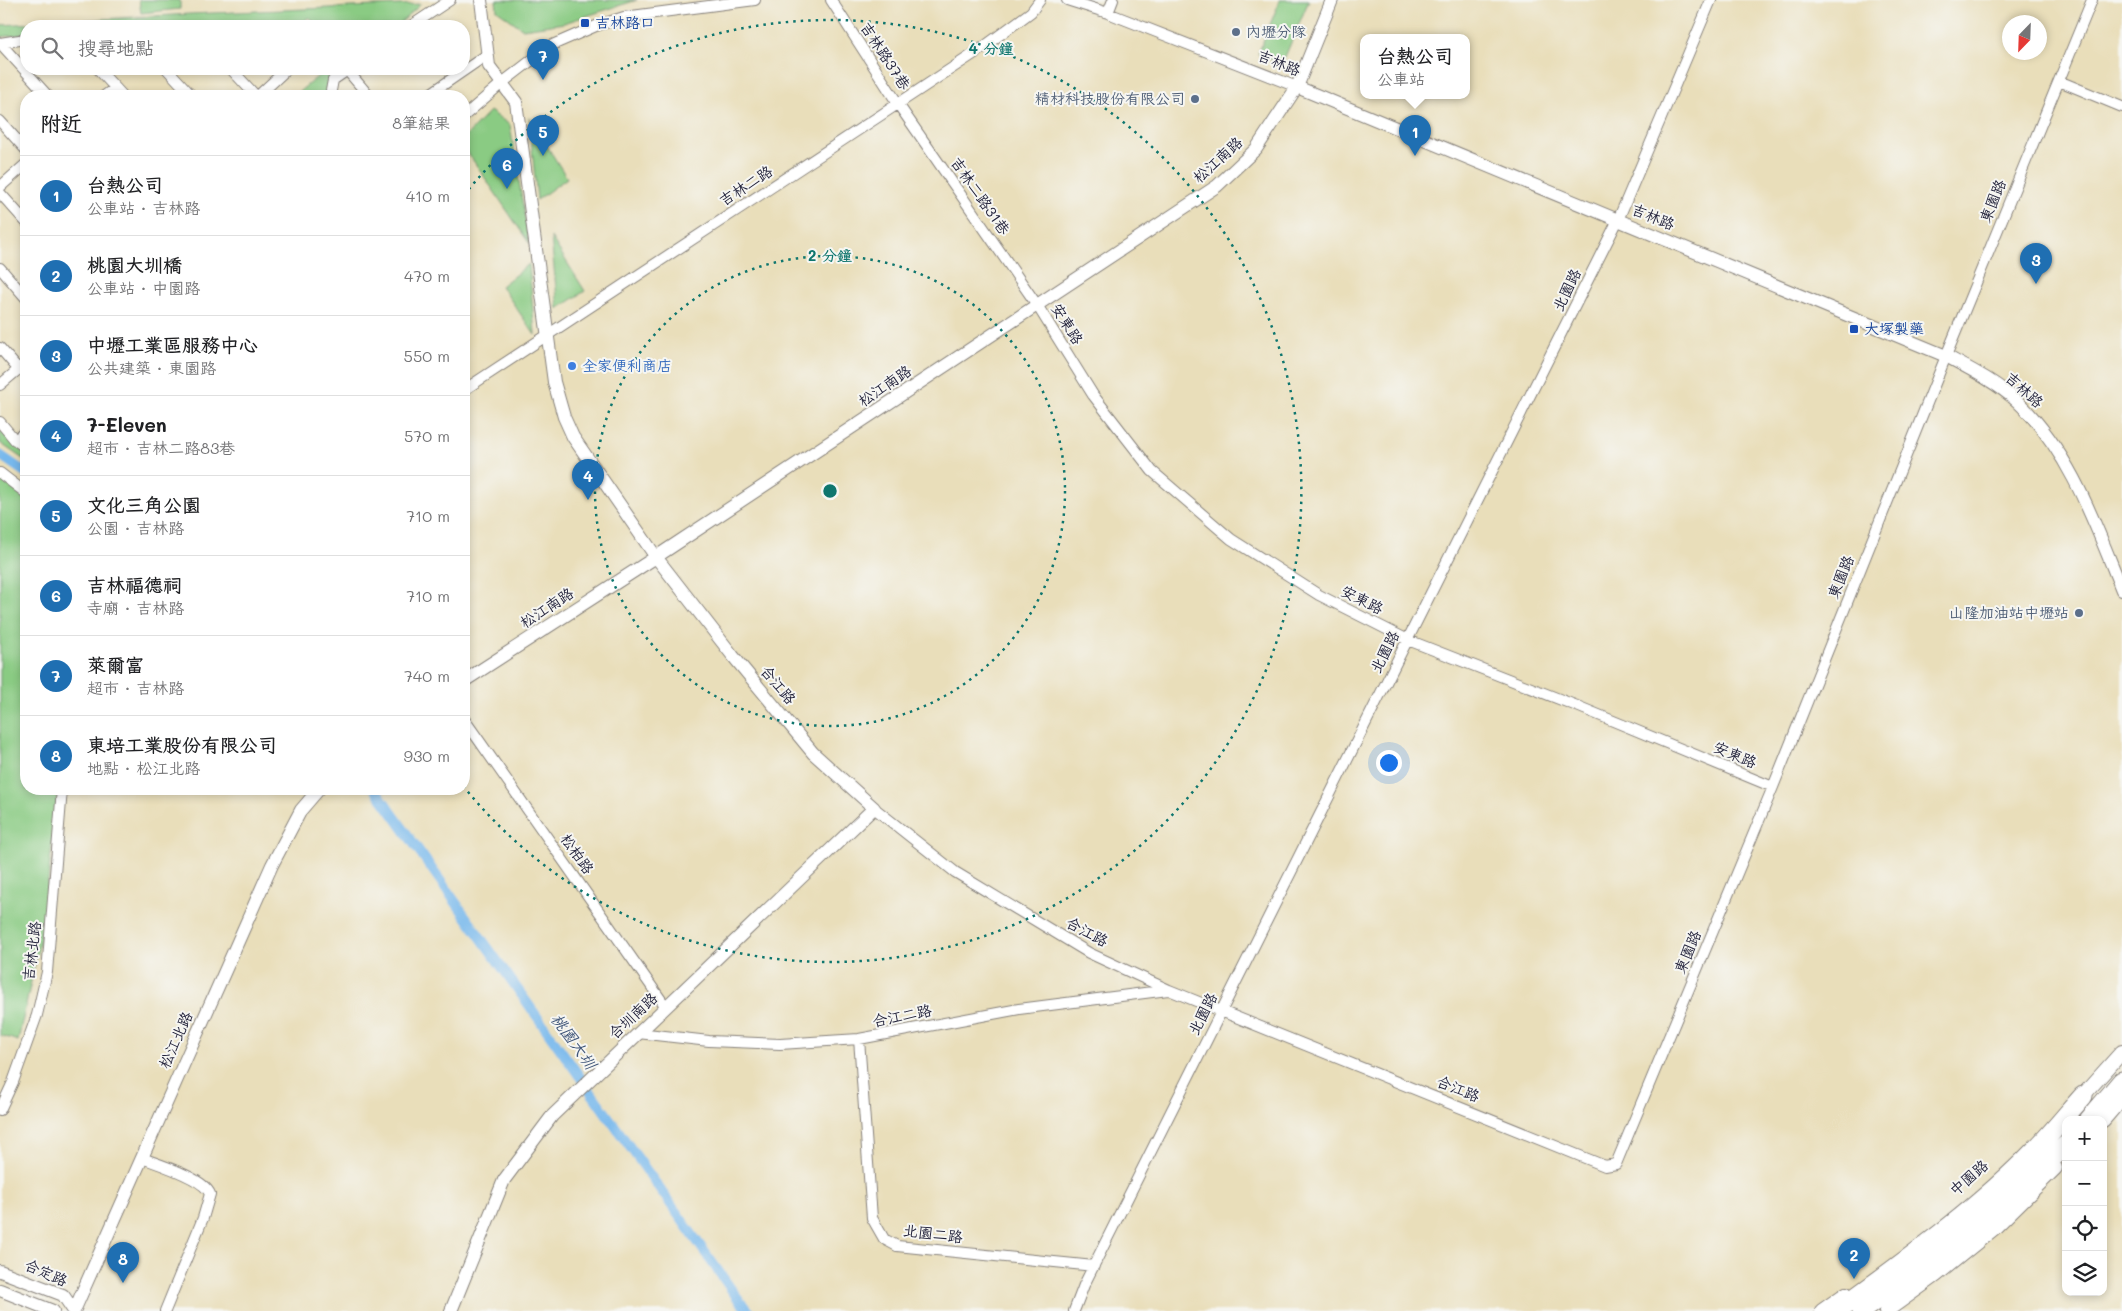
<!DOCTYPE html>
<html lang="zh-TW">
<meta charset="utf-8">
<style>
:root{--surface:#fff;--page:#f2f2f2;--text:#202124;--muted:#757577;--line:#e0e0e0;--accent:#1f6fb2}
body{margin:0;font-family:Mali,"LXGW WenKai TC",sans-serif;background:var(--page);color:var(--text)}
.controls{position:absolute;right:15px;bottom:15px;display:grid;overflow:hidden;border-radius:10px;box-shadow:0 2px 8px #0003}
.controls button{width:45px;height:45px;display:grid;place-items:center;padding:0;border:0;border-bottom:1px solid var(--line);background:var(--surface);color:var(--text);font:25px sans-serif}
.compass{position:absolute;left:2002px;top:15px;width:45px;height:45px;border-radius:50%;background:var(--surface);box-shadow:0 2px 8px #0003;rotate:203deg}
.you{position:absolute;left:1388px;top:762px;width:18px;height:18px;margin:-12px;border:4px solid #fff;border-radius:50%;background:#1a73e8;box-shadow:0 0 0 8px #1a73e833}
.badge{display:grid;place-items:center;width:32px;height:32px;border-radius:50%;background:var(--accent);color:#fff;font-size:16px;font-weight:700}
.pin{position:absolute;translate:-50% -41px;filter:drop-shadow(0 1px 2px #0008)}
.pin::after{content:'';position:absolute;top:26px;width:18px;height:15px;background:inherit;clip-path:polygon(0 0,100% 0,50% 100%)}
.popup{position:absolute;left:1360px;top:34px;width:110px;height:65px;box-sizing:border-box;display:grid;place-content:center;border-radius:10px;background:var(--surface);filter:drop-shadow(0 1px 4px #0005);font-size:16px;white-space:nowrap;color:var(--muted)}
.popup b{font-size:19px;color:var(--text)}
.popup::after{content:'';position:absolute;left:50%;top:100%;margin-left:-10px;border:10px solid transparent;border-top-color:var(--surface)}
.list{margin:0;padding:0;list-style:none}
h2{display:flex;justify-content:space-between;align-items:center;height:65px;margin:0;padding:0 20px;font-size:21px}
h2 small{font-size:16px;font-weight:400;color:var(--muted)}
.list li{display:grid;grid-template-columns:32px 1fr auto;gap:15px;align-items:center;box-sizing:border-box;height:80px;padding:0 20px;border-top:1px solid var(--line)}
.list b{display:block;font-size:19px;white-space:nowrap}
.list p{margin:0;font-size:16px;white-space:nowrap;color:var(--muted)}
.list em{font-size:16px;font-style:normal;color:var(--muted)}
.icon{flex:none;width:28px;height:28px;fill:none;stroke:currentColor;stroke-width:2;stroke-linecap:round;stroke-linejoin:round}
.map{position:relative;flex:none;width:2122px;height:1311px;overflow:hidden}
.search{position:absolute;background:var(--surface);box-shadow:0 2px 8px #0003;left:20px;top:20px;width:450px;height:55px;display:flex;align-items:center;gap:12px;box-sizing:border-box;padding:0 18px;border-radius:20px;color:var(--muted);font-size:19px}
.panel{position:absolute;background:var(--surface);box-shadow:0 2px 8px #0003;left:20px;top:90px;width:450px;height:705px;border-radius:20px}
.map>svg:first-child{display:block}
.park{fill:#8acb83;stroke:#56765f}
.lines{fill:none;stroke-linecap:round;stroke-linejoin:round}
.canal{stroke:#77b8ec;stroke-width:10}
.minor-casing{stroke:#86807a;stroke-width:12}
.tertiary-casing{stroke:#86807a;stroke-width:14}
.secondary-casing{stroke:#86807a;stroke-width:16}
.motorway-casing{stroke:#86807a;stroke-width:21}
.minor{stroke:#fff;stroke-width:10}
.tertiary{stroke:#fff;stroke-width:12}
.secondary{stroke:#fff;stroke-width:14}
.motorway{stroke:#fff;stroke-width:19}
.ring{fill:none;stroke:#0f766e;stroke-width:2.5;stroke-dasharray:2.5 5}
.transit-dot{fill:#1a4fb4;stroke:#f6f6f2;stroke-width:2}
.service-dot{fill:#5c6f8a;stroke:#f6f6f2;stroke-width:2}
.shop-dot{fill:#3f7fe0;stroke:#f6f6f2;stroke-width:2}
.labels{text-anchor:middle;stroke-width:4;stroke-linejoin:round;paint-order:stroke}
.transit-label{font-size:15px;fill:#164399;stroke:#f6f6f2;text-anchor:start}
.service-label{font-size:15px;fill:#4e5e75;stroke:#f6f6f2;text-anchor:end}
.street-label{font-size:15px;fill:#22223b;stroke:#f6f6f2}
.shop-label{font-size:15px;fill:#366cbe;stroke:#f6f6f2;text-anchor:start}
.water-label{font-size:16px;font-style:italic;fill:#405679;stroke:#f6f6f2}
.centre{fill:#0f766e;stroke:#f6f6f2;stroke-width:2.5}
.ring-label{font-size:15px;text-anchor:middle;font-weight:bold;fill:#0f766e;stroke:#f6f6f2;stroke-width:4;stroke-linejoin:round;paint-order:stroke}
</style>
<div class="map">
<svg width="2122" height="1311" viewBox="0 0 2122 1311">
<rect width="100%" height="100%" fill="#f6f6f2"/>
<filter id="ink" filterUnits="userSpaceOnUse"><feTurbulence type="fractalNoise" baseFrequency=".02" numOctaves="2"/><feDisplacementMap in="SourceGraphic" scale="10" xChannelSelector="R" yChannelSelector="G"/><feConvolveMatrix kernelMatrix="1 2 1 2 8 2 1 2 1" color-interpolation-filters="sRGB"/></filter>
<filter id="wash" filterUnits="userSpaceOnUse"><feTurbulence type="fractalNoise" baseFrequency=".0096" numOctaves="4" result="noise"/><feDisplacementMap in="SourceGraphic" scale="20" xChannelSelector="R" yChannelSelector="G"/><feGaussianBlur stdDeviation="1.12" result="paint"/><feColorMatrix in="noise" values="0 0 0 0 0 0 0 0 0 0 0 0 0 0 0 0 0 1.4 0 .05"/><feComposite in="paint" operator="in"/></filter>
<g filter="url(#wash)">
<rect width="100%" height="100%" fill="#e9deba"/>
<path class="park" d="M139,0h41v9l-39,4z
M496,0h141l-73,23 -41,6 -26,-19z
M1280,0h29l-27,64 -24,-10z
M421,4l-24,22h-79l-9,-9 -10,9h-273v8l-26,3v-12l190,-11z
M327,69h22l-21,15 -1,12 -32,-1z
M490,111l20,14 19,118 -65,-96v-9z
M529,117l38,61 -30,22z
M551,237l34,54 -27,18z
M529,264l6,71 -34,-49z
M0,430l17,17 9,6v8l-26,-18z
M0,479l26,19v291h32l-15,138 -25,114 -18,-6z"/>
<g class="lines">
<path class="canal" d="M0,455l26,18
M375,789l366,514 8,8"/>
</g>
</g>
<g filter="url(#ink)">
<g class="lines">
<g class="minor-casing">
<path id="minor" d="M831,0l67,104 139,201 56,90 59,76 79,68 88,56 89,45 169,66 196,81
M1067,0l41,13 189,74
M1108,13l5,-13
M411,26l39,-26
M0,43l48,53
M0,43l26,-4
M98,69l25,27
M167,69l25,27
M231,69l25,27
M347,70l22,26
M2059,81l63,26
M104,96l11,-8
M258,96l29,-27
M330,96l3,-16 16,-11
M427,96l61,-42
M464,116l38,-33 48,-37 46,-20 28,-9 131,-17
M0,121l26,29
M0,187l26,-23
M0,193l26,29
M0,268l26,30
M0,348l19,22
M0,385l26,-22
M464,390l514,-339 53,-39 9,-12
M0,422l15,18 11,8
M15,440l11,-9
M0,473l26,20
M464,719l202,288
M874,808l81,64 134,81 80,37 436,176 11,-2 157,-377 173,-431 146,-356
M638,1033l71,8 71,3 79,-5 160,-30 149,-19
M859,1039l13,179 12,21 13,7 197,20
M0,1110l13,-28 24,-67 10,-43 15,-183
M142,1158c16,6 62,20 68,36l-7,24 -38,93
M1074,1311l10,-26 534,-1065 93,-220"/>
</g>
<g class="tertiary-casing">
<path id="tertiary" d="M1297,87l649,269c24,13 50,26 71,45 53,50 78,123 105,189
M464,681l192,-124 561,-371 39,-37 41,-62 35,-87
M0,1271l63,24 11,16
M0,1290l53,21
M74,1311l198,-446 29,-55 18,-21
M451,1311l53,-131 48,-64 322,-308 -61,-55 -80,-97 -77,-99 -83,-120 -9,-20 -10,-35 -38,-280 -27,-36 -8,-66"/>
</g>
<g class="secondary-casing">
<path id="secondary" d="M2077,1102l45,-50
M2103,1120l19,-22
M1822,1311l24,-17
M1886,1311l50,-36 58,-47 61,-60"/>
</g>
<g class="motorway-casing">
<path id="motorway" d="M2089,1120l33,-39
M1837,1311c68,-50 139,-100 198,-161 17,-17 32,-36 48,-54
M1861,1311l98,-72 61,-50 46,-44"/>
</g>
<use href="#minor" class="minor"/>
<use href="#tertiary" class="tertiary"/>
<use href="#secondary" class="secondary"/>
<use href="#motorway" class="motorway"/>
</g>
</g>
<g class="ring">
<circle cx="830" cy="491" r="235"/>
<path d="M464 195A471 471 0 1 1 464 787"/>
</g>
<g class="transit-dot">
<rect x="580" y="18" width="10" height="10" rx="2.5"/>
<rect x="1849" y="324" width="10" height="10" rx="2.5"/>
</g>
<g class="service-dot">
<circle cx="1236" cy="32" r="5"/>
<circle cx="1195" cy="99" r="5"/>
<circle cx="2079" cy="613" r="5"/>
</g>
<circle class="shop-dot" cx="572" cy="366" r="5"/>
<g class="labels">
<g class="transit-label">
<text x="595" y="28">吉林路口</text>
<text x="1864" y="334">大塚製藥</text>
</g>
<g class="service-label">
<text x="1246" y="37" text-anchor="start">內壢分隊</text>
<text x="1185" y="104">精材科技股份有限公司</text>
<text x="2069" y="618">山隆加油站中壢站</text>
</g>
<g class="street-label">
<text transform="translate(885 56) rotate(57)" y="5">吉林路37巷</text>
<text transform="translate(1279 63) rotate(22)" y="5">吉林路</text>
<text transform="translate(1218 160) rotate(-42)" y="5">松江南路</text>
<text transform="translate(746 186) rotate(-33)" y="5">吉林二路</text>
<text transform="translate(980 196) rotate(55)" y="5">吉林二路31巷</text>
<text transform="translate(1993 201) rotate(-68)" y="5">東園路</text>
<text transform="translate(1653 217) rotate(22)" y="5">吉林路</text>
<text transform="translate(1567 290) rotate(-64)" y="5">北園路</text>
<text transform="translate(1067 324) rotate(58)" y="5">安東路</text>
<text transform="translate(885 386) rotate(-34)" y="5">松江南路</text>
<text transform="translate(2024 390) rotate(42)" y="5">吉林路</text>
<text transform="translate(1841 577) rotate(-68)" y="5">東園路</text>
<text transform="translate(1362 600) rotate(27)" y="5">安東路</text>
<text transform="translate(547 608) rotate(-33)" y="5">松江南路</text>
<text transform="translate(1385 652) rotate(-63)" y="5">北園路</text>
<text transform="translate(778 685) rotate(50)" y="5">合江路</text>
<text transform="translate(1735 755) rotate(23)" y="5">安東路</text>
<text transform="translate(577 854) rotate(55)" y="5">松柏路</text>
<text transform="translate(1087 932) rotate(28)" y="5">合江路</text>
<text transform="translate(32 951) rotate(-83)" y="5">吉林北路</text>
<text transform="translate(1688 952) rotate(-67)" y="5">東園路</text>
<text transform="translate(1203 1014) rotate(-63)" y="5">北園路</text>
<text transform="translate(633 1016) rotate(-43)" y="5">合圳南路</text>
<text transform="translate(902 1016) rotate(-11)" y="5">合江二路</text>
<text transform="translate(176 1040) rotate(-66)" y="5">松江北路</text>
<text transform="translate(1458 1089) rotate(22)" y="5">合江路</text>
<text transform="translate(1969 1178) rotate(-41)" y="5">中園路</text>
<text transform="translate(933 1234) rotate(7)" y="5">北園二路</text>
<text transform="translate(46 1273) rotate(24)" y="5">合定路</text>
</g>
<g class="shop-label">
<text x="582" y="371">全家便利商店</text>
</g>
<g class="water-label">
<text transform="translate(574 1041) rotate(54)" y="6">桃園大圳</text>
</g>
</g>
<circle cx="830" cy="491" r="8" class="centre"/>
<g class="ring-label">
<text x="991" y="54">4 分鐘</text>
<text x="830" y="261">2 分鐘</text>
</g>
</svg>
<div class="controls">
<button>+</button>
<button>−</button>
<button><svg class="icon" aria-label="locate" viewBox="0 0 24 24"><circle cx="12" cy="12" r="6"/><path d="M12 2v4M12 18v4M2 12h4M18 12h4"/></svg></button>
<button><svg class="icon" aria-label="layers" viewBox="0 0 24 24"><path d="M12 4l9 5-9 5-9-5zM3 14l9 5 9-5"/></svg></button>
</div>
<svg class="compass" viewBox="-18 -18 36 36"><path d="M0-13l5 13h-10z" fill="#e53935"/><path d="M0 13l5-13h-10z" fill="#757577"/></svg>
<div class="you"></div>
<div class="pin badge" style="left:1415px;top:156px">1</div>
<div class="popup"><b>台熱公司</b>公車站</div>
<div class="pin badge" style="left:1854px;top:1279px">2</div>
<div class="pin badge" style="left:2036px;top:284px">3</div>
<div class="pin badge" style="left:588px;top:500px">4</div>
<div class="pin badge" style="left:543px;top:156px">5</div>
<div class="pin badge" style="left:507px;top:189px">6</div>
<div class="pin badge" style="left:543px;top:80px">7</div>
<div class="pin badge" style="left:123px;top:1283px">8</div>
<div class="search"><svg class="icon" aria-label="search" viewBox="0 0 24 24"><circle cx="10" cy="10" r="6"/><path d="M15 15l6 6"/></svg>搜尋地點</div>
<section class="panel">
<h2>附近<small>8筆結果</small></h2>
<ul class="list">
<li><span class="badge">1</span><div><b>台熱公司</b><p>公車站 · 吉林路</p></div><em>410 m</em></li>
<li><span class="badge">2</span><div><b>桃園大圳橋</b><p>公車站 · 中園路</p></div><em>470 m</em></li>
<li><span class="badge">3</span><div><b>中壢工業區服務中心</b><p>公共建築 · 東園路</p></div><em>550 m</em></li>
<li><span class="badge">4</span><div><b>7-Eleven</b><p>超市 · 吉林二路83巷</p></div><em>570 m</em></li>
<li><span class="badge">5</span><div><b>文化三角公園</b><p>公園 · 吉林路</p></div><em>710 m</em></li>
<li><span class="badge">6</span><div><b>吉林福德祠</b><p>寺廟 · 吉林路</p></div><em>710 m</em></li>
<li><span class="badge">7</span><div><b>萊爾富</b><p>超市 · 吉林路</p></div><em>740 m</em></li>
<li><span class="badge">8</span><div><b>東培工業股份有限公司</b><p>地點 · 松江北路</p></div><em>930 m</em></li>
</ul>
</section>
</div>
